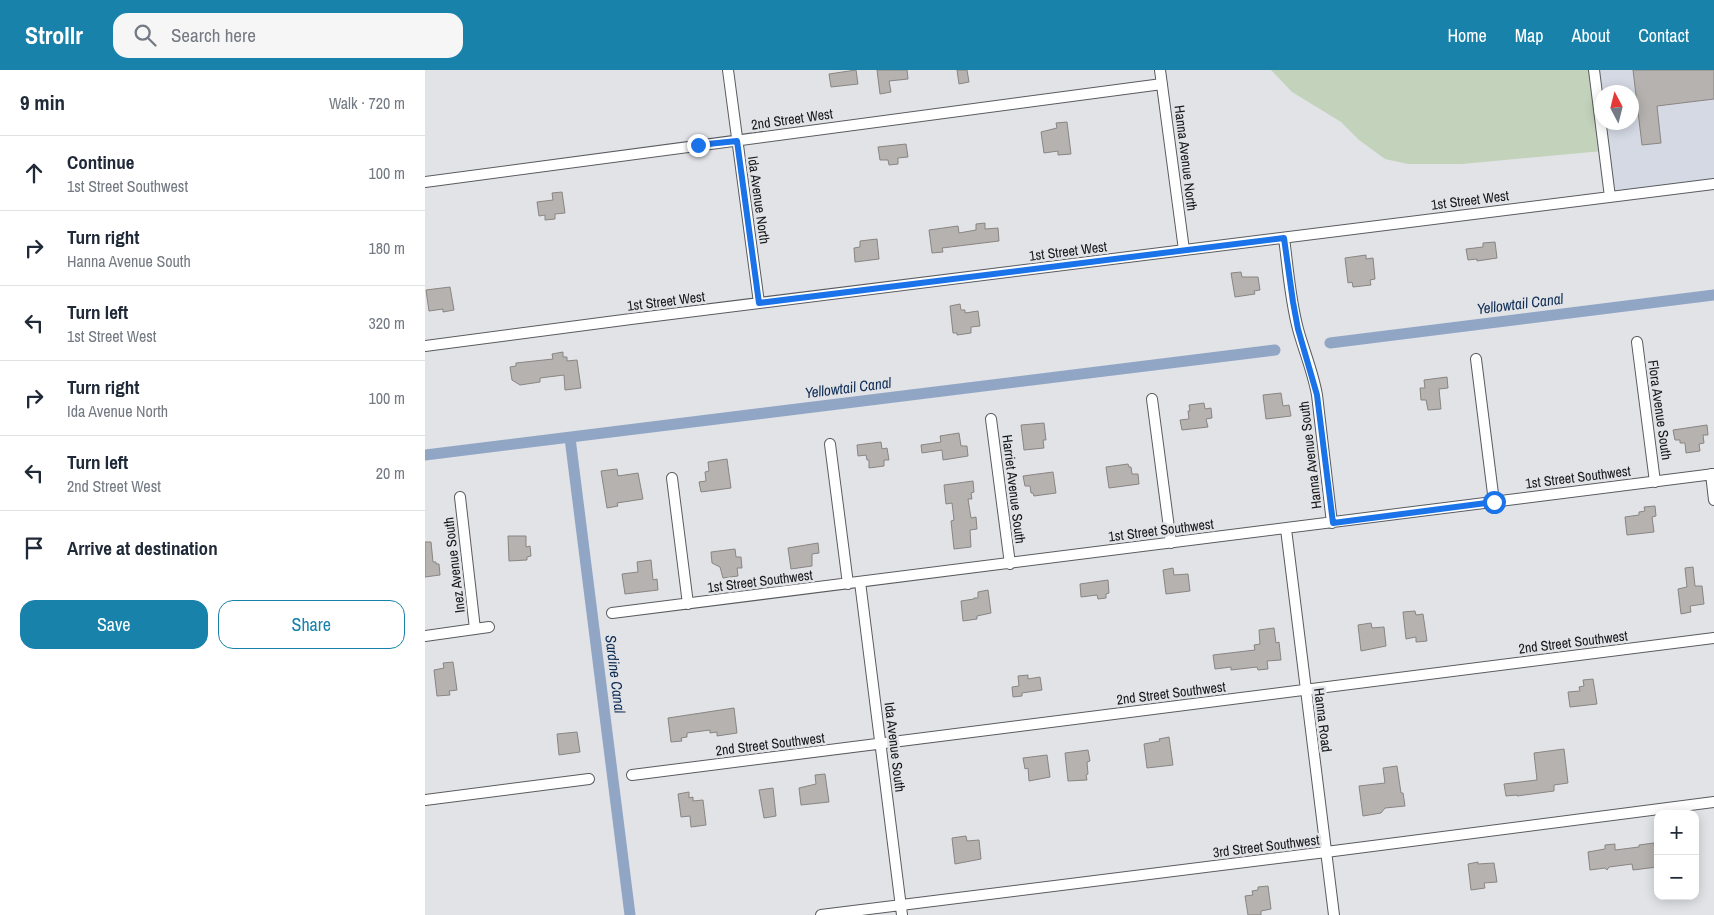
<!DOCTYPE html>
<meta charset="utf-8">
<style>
:root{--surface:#fff;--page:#f6f6f7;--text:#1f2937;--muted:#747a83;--line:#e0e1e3;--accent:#1882ab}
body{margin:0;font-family:"Archivo Narrow",sans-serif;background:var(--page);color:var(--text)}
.controls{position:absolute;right:15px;bottom:15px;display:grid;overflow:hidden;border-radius:10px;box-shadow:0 2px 12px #0003}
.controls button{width:45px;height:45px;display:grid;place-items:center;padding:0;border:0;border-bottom:1px solid var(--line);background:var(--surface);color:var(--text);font:25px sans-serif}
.compass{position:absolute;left:1169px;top:15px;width:45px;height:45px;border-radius:50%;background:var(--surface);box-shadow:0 2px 12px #0003;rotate:353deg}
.stop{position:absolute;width:15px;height:15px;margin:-11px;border:4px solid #1a73e8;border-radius:50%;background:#fff}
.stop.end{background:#1a73e8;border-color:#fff;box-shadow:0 1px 5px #0008}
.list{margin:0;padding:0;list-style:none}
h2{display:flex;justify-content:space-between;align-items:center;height:65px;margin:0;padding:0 20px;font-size:21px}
h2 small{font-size:16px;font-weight:400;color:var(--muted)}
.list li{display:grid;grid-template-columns:32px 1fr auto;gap:15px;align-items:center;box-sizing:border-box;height:75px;padding:0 20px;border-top:1px solid var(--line)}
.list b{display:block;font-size:19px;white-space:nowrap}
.list p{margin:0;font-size:16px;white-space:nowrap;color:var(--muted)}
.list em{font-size:16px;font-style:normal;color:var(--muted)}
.actions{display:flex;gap:10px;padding:15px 20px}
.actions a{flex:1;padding:11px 0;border:1px solid var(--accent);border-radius:15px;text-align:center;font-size:18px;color:var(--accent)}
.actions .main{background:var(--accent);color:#fff}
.icon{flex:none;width:28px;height:28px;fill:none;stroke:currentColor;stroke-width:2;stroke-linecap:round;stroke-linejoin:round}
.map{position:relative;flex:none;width:1289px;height:845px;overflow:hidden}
header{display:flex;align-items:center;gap:30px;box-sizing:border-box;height:70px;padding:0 25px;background:var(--accent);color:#fff}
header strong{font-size:24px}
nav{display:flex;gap:28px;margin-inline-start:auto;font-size:18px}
.search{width:350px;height:45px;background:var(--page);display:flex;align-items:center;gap:12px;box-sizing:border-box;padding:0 18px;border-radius:15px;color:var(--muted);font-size:19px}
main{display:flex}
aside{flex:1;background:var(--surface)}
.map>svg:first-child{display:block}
.built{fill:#d4d9e4;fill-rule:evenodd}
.green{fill:#c3d3bb}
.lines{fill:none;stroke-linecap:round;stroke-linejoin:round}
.canal{stroke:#91a6c5;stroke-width:11}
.building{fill:#b6b2af;stroke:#898583}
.minor-casing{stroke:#595b5e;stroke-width:12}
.minor{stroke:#fff;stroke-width:10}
.route{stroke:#1a73e8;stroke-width:6}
.labels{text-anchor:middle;stroke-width:5;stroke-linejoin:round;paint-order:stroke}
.street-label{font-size:14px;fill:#171819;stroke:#e2e3e7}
.water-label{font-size:15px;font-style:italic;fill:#0e2d55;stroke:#e2e3e7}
</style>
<header>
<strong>Strollr</strong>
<div class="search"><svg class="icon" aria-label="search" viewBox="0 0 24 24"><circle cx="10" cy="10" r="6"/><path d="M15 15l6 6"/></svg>Search here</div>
<nav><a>Home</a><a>Map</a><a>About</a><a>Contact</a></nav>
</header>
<main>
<aside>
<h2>9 min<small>Walk · 720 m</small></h2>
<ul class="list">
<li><svg class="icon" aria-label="ahead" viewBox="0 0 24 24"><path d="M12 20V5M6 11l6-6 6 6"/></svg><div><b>Continue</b><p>1st Street Southwest</p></div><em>100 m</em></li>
<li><svg class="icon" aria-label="right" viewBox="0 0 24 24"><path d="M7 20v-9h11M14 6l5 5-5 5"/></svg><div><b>Turn right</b><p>Hanna Avenue South</p></div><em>180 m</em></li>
<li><svg class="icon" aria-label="left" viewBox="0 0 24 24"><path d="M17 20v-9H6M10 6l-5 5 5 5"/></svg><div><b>Turn left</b><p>1st Street West</p></div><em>320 m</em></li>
<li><svg class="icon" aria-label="right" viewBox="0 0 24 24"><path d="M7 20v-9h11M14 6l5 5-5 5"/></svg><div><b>Turn right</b><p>Ida Avenue North</p></div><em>100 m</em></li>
<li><svg class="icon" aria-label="left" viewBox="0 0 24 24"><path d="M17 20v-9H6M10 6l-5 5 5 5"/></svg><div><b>Turn left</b><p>2nd Street West</p></div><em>20 m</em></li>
<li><svg class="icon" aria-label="arrive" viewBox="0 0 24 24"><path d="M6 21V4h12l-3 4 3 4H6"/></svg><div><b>Arrive at destination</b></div></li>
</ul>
<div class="actions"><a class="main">Save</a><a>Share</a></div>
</aside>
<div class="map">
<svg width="1289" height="845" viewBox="0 0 1289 845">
<rect width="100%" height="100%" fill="#e2e3e7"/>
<path class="built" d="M1168,0h121v114l-105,13zM1176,22h30v30h-30z"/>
<path class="green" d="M846,0h322l10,81 -141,13h-54l-23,-5 -26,-19 -18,-18 -49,-30z"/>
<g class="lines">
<path class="canal" d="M905,273l384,-48
M145,368l60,477
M0,385l850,-105"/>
</g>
<path class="building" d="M431,0l2,14 -27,3 -2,-13z
M452,0h30l1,9 -19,2 2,11 -11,2z
M532,0h10l2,12 -10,2z
M1208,0h81v29l-57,7 4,37 -19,2z
M642,52l4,32 -13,1v-4l-14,2 -3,-21 16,-4 -1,-5z
M481,74l2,13 -10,1v6l-9,1 -1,-5h-8l-2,-13z
M137,122l3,21 -10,1v5l-10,1v-5l-6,1 -2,-14 16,-2 -1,-7z
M560,153v6l13,-1 1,13 -57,7 1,4 -11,1 -3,-23 29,-4 1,7 17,-3v-6z
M452,169l2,20 -24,3 -1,-14 6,-1v-6z
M1070,172l2,16 -20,3v-2l-9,1 -2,-11 17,-2v-4z
M941,185v4l7,-1 2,21 -5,1 1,5 -18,2 -1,-5 -4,1 -3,-25z
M816,202l1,5h16l2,13 -6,1 1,3 -20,3 -4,-24z
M25,217l4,23 -11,2v-3l-14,2 -3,-21z
M535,234l1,6h4v3l13,-2 2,15 -9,1v6l-14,2v-2h-4l-3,-27z
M138,282v5h4v4l10,-1 4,28 -16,2 -1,-15 -24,3v4l-20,3 -8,-5 -2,-13 6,-1v-3l37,-4 -1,-5z
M1022,307l1,11 -9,1 2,20 -13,1 -2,-10h-5l-1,-12h5l-1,-8z
M856,323l2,13 6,-1 2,11 -25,3 -3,-24z
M779,333l1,6 6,-1 1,10 -6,1 2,8 -26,3 -2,-10 9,-1 -1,-8h2l-1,-6z
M619,353l2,17h-3l1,8 -20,2 -3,-25z
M1282,355l1,10h-5l1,8 -5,1 1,7 -14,2 -1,-10h-5v-3h-5l-2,-10z
M534,363l2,13h6l1,10 -25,4 -1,-10 -20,3 -1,-8 20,-3 -1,-6z
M456,372l1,7 5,-1 2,12h-5v6l-15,2v-8h-2l-1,-5 -8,1 -1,-11z
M302,389l4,29 -30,4 -2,-10 7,-1 -1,-9 4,-1 -1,-9z
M703,394l1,3h2l1,7h6l1,10 -30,4 -3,-21z
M192,399l1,7 20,-3 5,26 -26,4 1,3 -11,2 -6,-37z
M628,402l3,21 -22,3 -1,-3h-2l-1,-7h-5l-2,-10z
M548,411l1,11 -3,1 1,6h-4l3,19 5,-1 1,12 -7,1 1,17 -17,2 -3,-28 3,-1 -2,-17 -6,1 -2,-19z
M1230,436l1,10 -4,1 2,15 -27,3 -2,-18 14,-2v-3l6,-1 -1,-4z
M83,466h18v11l4,-1 1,10 -4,1v3l-18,1z
M0,472h6l2,20h3v2h3l1,11 -15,2z
M393,473l1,10 -7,1v12l-21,3 -3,-21z
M310,479l1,8h5l1,11h-5l1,8 -15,2 -3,-11 -8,-4 -1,-11z
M226,490l2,20 4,-1 1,11 -33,4 -3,-20 16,-2 -1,-10z
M1268,497l2,19h7l2,18 -14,2 1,6 -10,2 -3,-25 9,-2 -2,-19z
M748,498l1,7 14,-1 2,17 -24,3 -3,-24z
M683,510l1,13 -3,1v4l-8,1 -1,-4 -16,2 -1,-13z
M563,520l3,23 -14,3v3l-14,2 -2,-20 13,-2v-1h4v-6z
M990,541l1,4 7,-1 4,27 -11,1v-5l-10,2 -3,-27z
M946,553l1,5 12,-1 2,19 -25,5 -3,-26z
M849,558l2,15 3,-1 2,18 -14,1 1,8 -10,1 -1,-3 -26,3v-3l-16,2 -2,-14 42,-5 -1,-5 6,-1 -1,-14z
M28,592l4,28 -8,1 1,4 -13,1 -3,-26 10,-2 -1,-5z
M603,605v4l12,-2 2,13 -20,3v3l-9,1 -1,-10 7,-1 -1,-10z
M1168,609l4,25 -27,3 -2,-15 12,-1 -1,-4 5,-1 -1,-6z
M309,638l3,25 -20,3v-4l-7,1v-3l-23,3v4l-6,1 1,3 -11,1 -3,-24z
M152,662l3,20 -21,3 -2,-21z
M744,667l4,28 -26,3 -3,-24 16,-3 -1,-2z
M1139,679l4,34 -14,2v6l-37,5v-1l-11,1 -2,-12 33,-4 -3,-27z
M663,680l2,11 -3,1 1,12 -2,1 1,5 -19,1 -3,-28z
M622,685l3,22 -21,4 -1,-13 -3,1 -2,-11z
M972,696l4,27h2l2,13 -20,2 -4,5 -18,3 -4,-30 26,-3 -2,-15z
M400,704l4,28 -28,3 -2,-17 17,-4 -1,-9z
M348,718l3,28 -12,2 -5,-28z
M264,722v6l4,-1v4l10,-1 3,25 -15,2 -1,-11 -9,1 -3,-23z
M541,766l1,5 12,-1 2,19 -26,5 -3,-26z
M1229,773l3,24 -24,3 -1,-6 -23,3 -2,3 -2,-2 -15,2 -2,-18 17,-3v-4l10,-1v6l24,-3v-2z
M1053,792v2l16,-1 3,19 -13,1 1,5 -14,2 -3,-26z
M843,816l3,23 -10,2v4h-13l-3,-19 8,-1 -1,-4 6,-1v-3z"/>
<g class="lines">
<g class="minor-casing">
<path id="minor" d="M303,0l31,233
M735,0l24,180
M1169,0l16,127
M0,112l737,-98
M859,168c4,30 6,61 14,91 6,22 15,43 19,66l15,128
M1212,272l18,140
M0,276l206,-27 1083,-135
M1051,289l18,143
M727,329l19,144
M566,349l19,145
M405,374l18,140
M1286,404l3,26
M247,408l16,126
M35,427l15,132
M861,459l48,386
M435,512l42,333
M187,543l1102,-139
M0,566l64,-9
M207,705l1082,-137
M0,730l164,-21
M396,845l505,-63 388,-50"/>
</g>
<use href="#minor" class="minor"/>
</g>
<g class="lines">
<path class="route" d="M273,75l39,-4 22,162 525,-65 9,64 5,27 19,66 16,128 161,-21"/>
</g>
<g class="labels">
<g class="street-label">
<text transform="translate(367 49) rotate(-8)" y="5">2nd Street West</text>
<text transform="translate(761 88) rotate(83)" y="5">Hanna Avenue North</text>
<text transform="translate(334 130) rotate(82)" y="5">Ida Avenue North</text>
<text transform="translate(1045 130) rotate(-7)" y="5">1st Street West</text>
<text transform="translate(643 181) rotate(-7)" y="5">1st Street West</text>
<text transform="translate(241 231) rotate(-7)" y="5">1st Street West</text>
<text transform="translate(1235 340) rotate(82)" y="5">Flora Avenue South</text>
<text transform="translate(885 385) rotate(-97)" y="5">Hanna Avenue South</text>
<text transform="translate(1153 407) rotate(-7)" y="5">1st Street Southwest</text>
<text transform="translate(589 419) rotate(83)" y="5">Harriet Avenue South</text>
<text transform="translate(736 460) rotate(-7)" y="5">1st Street Southwest</text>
<text transform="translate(29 495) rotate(-97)" y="5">Inez Avenue South</text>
<text transform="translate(335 511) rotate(-7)" y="5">1st Street Southwest</text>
<text transform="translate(1148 572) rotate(-7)" y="5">2nd Street Southwest</text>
<text transform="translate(746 623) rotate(-7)" y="5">2nd Street Southwest</text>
<text transform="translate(898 650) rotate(83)" y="5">Hanna Road</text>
<text transform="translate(345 674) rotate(-7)" y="5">2nd Street Southwest</text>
<text transform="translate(470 677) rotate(83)" y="5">Ida Avenue South</text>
<text transform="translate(841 776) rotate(-7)" y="5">3rd Street Southwest</text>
</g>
<g class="water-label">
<text transform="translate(1095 234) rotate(-7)" y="5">Yellowtail Canal</text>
<text transform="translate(423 318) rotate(-7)" y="5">Yellowtail Canal</text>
<text transform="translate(190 604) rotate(83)" y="5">Sardine Canal</text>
</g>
</g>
</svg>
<div class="controls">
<button>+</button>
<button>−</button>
</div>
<svg class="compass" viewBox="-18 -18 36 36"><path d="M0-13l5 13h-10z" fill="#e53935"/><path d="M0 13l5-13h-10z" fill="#747a83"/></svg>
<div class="stop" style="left:1069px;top:432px"></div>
<div class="stop end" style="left:273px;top:75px"></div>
</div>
</main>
